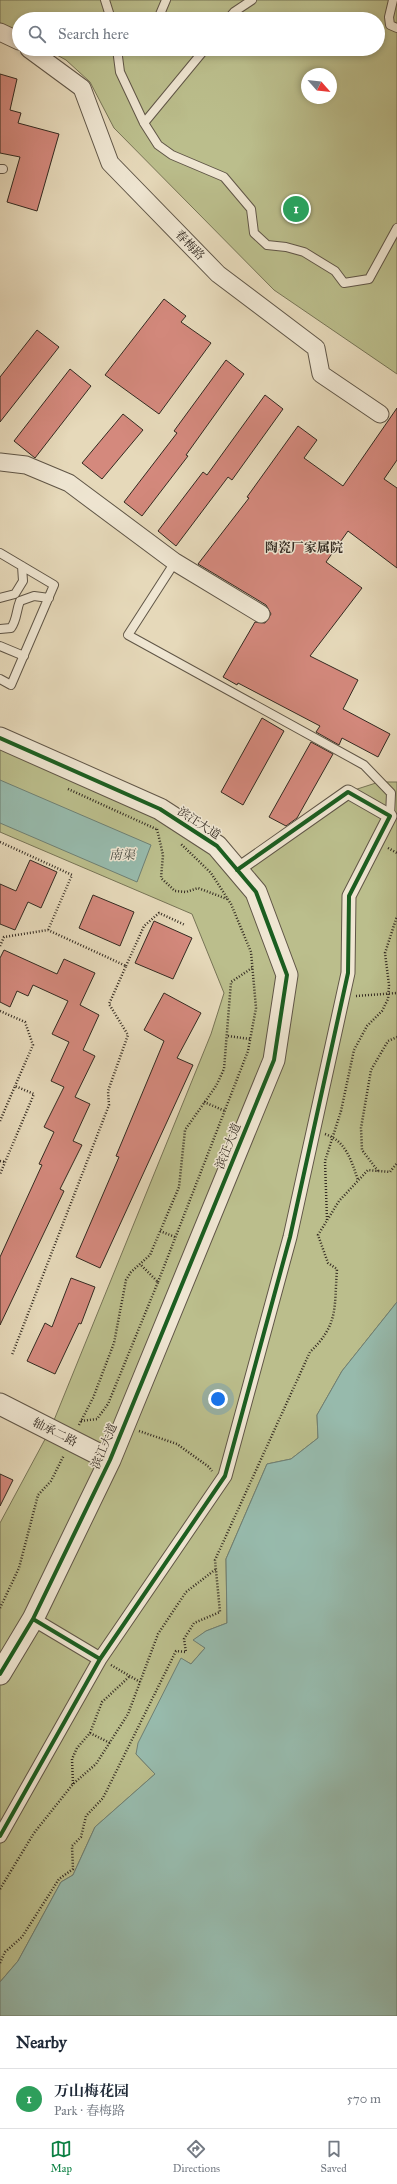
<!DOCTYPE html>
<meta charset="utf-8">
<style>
:root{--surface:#fff;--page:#f6f6f7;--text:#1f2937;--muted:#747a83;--line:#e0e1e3;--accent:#0b8043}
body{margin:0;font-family:"IM FELL Great Primer","Noto Serif SC",serif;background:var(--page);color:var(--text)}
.compass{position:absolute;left:301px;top:68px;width:36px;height:36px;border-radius:50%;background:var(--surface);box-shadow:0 2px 6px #0003;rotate:117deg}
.you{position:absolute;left:218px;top:1399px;width:14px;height:14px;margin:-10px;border:3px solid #fff;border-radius:50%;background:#1a73e8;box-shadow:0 0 0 6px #1a73e833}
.badge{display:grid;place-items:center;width:26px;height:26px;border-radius:50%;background:var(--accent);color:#fff;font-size:13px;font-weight:700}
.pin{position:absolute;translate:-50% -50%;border:2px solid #fff;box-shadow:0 1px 4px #0006}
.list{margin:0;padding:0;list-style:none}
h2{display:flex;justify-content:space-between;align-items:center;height:52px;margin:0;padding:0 16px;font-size:17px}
h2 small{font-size:13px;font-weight:400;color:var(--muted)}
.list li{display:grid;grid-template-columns:26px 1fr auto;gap:12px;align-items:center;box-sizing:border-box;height:60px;padding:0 16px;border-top:1px solid var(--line)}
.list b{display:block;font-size:15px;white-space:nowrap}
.list p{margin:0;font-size:13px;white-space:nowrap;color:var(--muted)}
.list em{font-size:13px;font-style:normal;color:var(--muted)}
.icon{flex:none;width:22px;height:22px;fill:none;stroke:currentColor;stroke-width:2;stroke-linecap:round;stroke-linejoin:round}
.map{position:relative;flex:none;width:397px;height:2016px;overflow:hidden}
.search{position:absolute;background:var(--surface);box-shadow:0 2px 6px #0003;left:12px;right:12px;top:12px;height:44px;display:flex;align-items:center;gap:10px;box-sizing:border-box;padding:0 14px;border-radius:22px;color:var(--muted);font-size:15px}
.sheet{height:112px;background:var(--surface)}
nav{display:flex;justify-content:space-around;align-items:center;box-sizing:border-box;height:56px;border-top:1px solid var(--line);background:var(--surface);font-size:11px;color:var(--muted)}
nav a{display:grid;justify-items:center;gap:2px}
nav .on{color:var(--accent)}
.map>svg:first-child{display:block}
.green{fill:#bbbe8c;stroke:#777456;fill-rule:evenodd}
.water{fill:#97baac;stroke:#6f8074}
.building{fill:#d4897d;stroke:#332a21}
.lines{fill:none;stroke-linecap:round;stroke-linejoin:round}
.service-casing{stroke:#605647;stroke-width:10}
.pedestrian-casing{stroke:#605647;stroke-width:15}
.minor-casing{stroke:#605647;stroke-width:19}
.tertiary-casing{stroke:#605647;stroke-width:23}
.path{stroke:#332a21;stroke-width:2.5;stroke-dasharray:1 2;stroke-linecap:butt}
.service{stroke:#efe6d2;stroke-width:8}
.pedestrian{stroke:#efe6d2;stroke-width:13}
.minor{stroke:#efe6d2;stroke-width:17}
.tertiary{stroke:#efe6d2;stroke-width:21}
.cycleway-casing{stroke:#efe6d2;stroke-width:6}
.cycleway{stroke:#1b5e20;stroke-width:4}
.labels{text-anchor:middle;stroke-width:3;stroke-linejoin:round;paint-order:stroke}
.street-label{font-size:12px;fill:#332a21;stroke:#efe6d2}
.neighbourhood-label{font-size:13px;font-weight:bold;fill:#332a21;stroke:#efe6d2}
.water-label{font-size:13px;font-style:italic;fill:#4c4e44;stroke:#efe6d2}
</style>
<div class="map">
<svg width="397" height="2016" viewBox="0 0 397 2016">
<rect width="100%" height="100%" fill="#e6d9ba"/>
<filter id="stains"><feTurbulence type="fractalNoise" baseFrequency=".005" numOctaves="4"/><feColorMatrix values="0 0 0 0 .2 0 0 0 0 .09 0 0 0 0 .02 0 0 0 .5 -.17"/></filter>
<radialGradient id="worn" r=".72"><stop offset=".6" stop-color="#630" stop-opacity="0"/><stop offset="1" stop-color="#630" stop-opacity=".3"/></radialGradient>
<path class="green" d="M0,0h397v374l-123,-84 -160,-162 -24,-46 -24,-22 -20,-11h332v-30h-359v15l-19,-11zM307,74h24v24h-24z
M0,738l160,71 78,61 110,-78 31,-10h18v520l-55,69 -25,44 1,23 -27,21 -24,5 -41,95 1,64 -21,8 -12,9 11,8 -14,16 -10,-5 -45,95 19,20 -60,53 -22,48 -12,7 -43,79 -18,21v-459l50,-93 161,-396 13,-41 -32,-79 -192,-82z"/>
<path class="water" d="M0,780l151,65 -14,37 -137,-59z
M397,1302v714h-397v-34l18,-21 43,-79 12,-7 22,-48 60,-53 -19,-20 2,-11 43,-85 10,6 14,-16 -12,-8 13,-9 21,-8 -1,-64 41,-95 24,-5 27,-21 -1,-23 25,-44z"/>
<path class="building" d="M0,74l17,5 -7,31 11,3 -3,10 41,11 -22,77 -30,-9 13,-45 -20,-4z
M164,299l22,17 -5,6 30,21 -52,71 -54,-39z
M37,330l22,17 -59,75v-45z
M226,360l18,14 -58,81 2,1 -46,60 -18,-14 53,-69 -3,-2z
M70,369l21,17 -56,72 -21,-17z
M265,395l18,14 -51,71 -4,-3 -52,69 -18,-15 45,-59 4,3z
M397,408v52l-13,19 13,9v80l-49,-37 -22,31 36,26 -52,68 48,24 -15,29 47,25 -12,23 -36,-19 -3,7 -23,-13 4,-6 -82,-43 -1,2 -14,-8 32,-55 10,1 6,-9 -5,-9 -68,-41 51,-66 -2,-1 51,-71 19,14 -13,18 39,28z
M123,414l20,16 -41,49 -20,-16z
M262,718l22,13 -41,74 -22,-13z
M311,742l22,12 -36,64 -11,8 -17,-9z
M30,860l27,12 -16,36 -13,-6 -13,28 -15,-6v-40l16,7z
M93,895l41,17 -14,34 -41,-18z
M154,921l38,17 -19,41 -38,-16z
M4,950l53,24 7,-15 31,14 -15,32 19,10 -16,35 12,6 -20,41 15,7 -17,37 9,4 -22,44 4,2 -64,134v-68l42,-92 -3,-1 15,-32 -10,-5 20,-40 -13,-6 18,-39 -17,-8 16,-33 -35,-16 -5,11 -11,-5 -7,16 -10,-5v-44z
M164,993l37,20 -24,45 16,7 -93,203 -24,-11 43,-100 -3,-1 48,-115 -20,-11z
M71,1278l24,9 -14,37 -2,-1 -24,51 -28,-13 18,-38 7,4z
M0,1474l13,6 -13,26z"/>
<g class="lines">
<g class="service-casing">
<path id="service" d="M105,0l6,19
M393,0l-4,17 1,8 7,3
M158,19l8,-19
M228,19l6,-7 18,-12
M117,49l3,23 24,51 14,22 14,10 52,22 27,32 3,24 13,12 19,2 18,5 31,19 9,12 25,-4 28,-51
M144,123l61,-74
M0,169h3
M0,553l54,32 -43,100 -11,-6
M175,562l-47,73 236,130 27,28 -1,23
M0,598l15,-4 8,-13 -1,-15
M0,629l11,-1c6,-8 5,-17 9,-27l14,-5 15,2
M0,646l24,10"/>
</g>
<g class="pedestrian-casing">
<path id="pedestrian" d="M100,1659l125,-183 65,-239 58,-264 1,-77 41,-80 -42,-24 -111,78
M0,1836l100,-177 -67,-40"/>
</g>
<g class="minor-casing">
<path id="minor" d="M0,32l19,9
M29,49l53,39 28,75 108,111 98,74 5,26 59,40
M0,462l26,3 43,18 106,79 86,52"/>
</g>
<g class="tertiary-casing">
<path id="tertiary" d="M0,738l160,71 57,37 39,46 31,83 -13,85 -164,400 -77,159 -33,55
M0,1404l110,56"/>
</g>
<path class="path" d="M68,789l88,40
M157,829l6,26 -2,23 14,13 11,1 12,-4 29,11
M0,842l72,33 -24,55
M388,848l9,5
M0,946l4,-9 44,-7 78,36 -17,38 19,31 -20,56 1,14 -97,250
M126,966l18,-40 15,-13 26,12
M356,996l41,-3
M0,1011l25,11 8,23 -18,41
M228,1036l22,3
M204,1102l21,9
M0,1121l15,-35 19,8 -34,80
M325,1134c21,7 26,26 33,46
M0,1161l5,1
M378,1171l-16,-21 -1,-22 10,-58 17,-29 9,-4
M327,1220l-2,-59 16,-50 13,-61 13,-24 15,-15 6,-12 1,-14 -4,-32 12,-37
M160,1231l15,6
M158,1282l90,-231 8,-43 -5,-56 -20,-48 -20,-31 -30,-29
M81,1421l16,-2 11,-15 50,-122 -18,-18
M79,1425l14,-27 21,-55 12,-63 5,-8 19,-17 29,-68 6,-57 31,-44 8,-17 7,-87 21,-14
M139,1431l38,13 32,23 3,4
M0,1608l19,-40 19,-73 13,-14 13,-26
M111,1665l29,17
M90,1733l20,10
M73,1784l-1,-25 5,-11 13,-15 12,-31 28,-26
M0,1889l34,-56 39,-49 23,-20 32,-50 30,-80 28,-42 30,-23
M0,1963l5,-11 17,-15 37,-58 14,-10 -1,-23 9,-9 5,-21 17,-18 73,-147 10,1 -2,-13 10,-16 26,-11 -5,-52 95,-208c29,-28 24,-44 27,-83l-9,-6 -10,-28 21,-34 29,-31 22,2 7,-9"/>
<use href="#service" class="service"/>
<use href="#pedestrian" class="pedestrian"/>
<use href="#minor" class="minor"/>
<use href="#tertiary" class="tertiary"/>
<g class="cycleway-casing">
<path id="cycleway" d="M0,738l160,71 57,37 39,46 31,83 -13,85 -164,400 -77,159 -33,55
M100,1659l125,-183 65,-239 58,-264 1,-77 41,-80 -42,-24 -111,78
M0,1836l100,-177 -67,-40"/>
</g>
<use href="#cycleway" class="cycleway"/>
</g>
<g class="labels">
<g class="street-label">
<text transform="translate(190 245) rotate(46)" y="4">春梅路</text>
<text transform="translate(199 823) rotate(33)" y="4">滨江大道</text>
<text transform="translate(228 1146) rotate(-68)" y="4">滨江大道</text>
<text transform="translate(55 1432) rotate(27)" y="4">轴承二路</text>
<text transform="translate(104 1446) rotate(-67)" y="4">滨江大道</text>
</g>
<g class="neighbourhood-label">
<text x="304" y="552">陶瓷厂家属院</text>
</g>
<g class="water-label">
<text x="122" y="859">南渠</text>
</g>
</g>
<rect width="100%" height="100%" filter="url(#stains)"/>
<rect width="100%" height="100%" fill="url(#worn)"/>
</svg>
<svg class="compass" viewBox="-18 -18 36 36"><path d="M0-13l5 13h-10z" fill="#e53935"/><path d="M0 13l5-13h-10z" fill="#747a83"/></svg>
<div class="you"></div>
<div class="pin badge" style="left:296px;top:209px;background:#2e9e5b">1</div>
<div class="search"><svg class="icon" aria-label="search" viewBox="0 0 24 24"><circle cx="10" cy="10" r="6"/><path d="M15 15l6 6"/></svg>Search here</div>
</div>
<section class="sheet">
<h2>Nearby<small></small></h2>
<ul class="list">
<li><span class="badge" style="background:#2e9e5b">1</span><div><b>万山梅花园</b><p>Park · 春梅路</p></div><em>570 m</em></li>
</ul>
</section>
<nav>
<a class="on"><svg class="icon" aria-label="map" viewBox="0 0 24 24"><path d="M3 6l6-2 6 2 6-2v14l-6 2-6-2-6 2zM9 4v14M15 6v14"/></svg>Map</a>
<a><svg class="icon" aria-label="directions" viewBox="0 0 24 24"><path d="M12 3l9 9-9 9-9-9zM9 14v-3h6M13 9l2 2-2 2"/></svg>Directions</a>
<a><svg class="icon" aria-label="saved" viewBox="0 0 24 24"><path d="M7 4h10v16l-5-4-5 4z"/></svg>Saved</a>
</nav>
